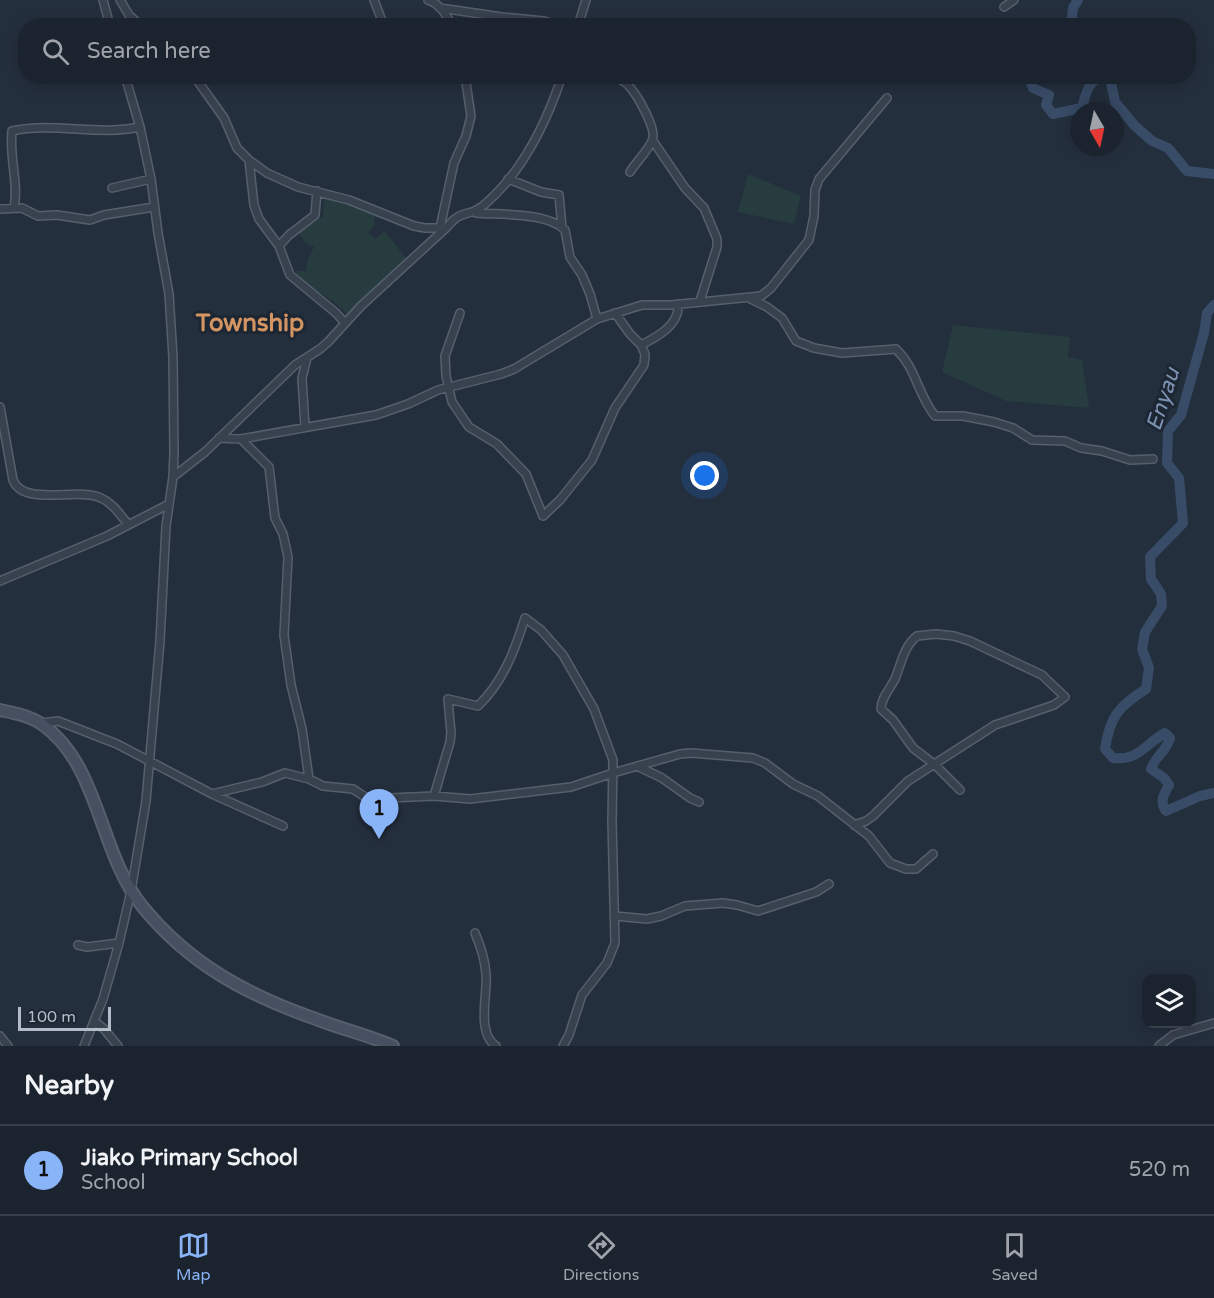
<!DOCTYPE html>
<style>
:root{--surface:#1b232e;--page:#282f3a;--text:#f1f3f6;--muted:#a0a4aa;--line:#39404a;--accent:#8ab4f8}
body{margin:0;font-family:"Varela Round",sans-serif;background:var(--page);color:var(--text)}
.controls{position:absolute;right:18px;bottom:18px;display:grid;overflow:hidden;border-radius:12px;box-shadow:0 3px 15px #0003}
.controls button{width:54px;height:54px;display:grid;place-items:center;padding:0;border:0;border-bottom:2px solid var(--line);background:var(--surface);color:var(--text);font:30px sans-serif}
.compass{position:absolute;left:1070px;top:102px;width:54px;height:54px;border-radius:50%;background:var(--surface);box-shadow:0 3px 15px #0003;rotate:171deg}
.scale{position:absolute;left:18px;bottom:15px;width:93px;box-sizing:border-box;padding-left:6px;border:3px solid #b4bcc9;border-top:0;font-size:16px;line-height:21px;white-space:nowrap;color:#b4bcc9;-webkit-text-stroke:4px #1d2633;paint-order:stroke}
.you{position:absolute;left:705px;top:476px;width:21px;height:21px;margin:-15px;border:4px solid #fff;border-radius:50%;background:#1a73e8;box-shadow:0 0 0 9px #1a73e833}
.badge{display:grid;place-items:center;width:39px;height:39px;border-radius:50%;background:var(--accent);color:#111;font-size:20px;font-weight:700}
.pin{position:absolute;translate:-50% -50px;filter:drop-shadow(0 2px 3px #0008)}
.pin::after{content:'';position:absolute;top:32px;width:21px;height:18px;background:inherit;clip-path:polygon(0 0,100% 0,50% 100%)}
.list{margin:0;padding:0;list-style:none}
h2{display:flex;justify-content:space-between;align-items:center;height:78px;margin:0;padding:0 24px;font-size:26px}
h2 small{font-size:20px;font-weight:400;color:var(--muted)}
.list li{display:grid;grid-template-columns:39px 1fr auto;gap:18px;align-items:center;box-sizing:border-box;height:90px;padding:0 24px;border-top:2px solid var(--line)}
.list b{display:block;font-size:22px;white-space:nowrap}
.list p{margin:0;font-size:20px;white-space:nowrap;color:var(--muted)}
.list em{font-size:20px;font-style:normal;color:var(--muted)}
.icon{flex:none;width:33px;height:33px;fill:none;stroke:currentColor;stroke-width:2;stroke-linecap:round;stroke-linejoin:round}
.map{position:relative;flex:none;width:1214px;height:1046px;overflow:hidden}
.search{position:absolute;background:var(--surface);box-shadow:0 3px 15px #0003;left:18px;right:18px;top:18px;height:66px;display:flex;align-items:center;gap:15px;box-sizing:border-box;padding:0 21px;border-radius:24px;color:var(--muted);font-size:22px}
.sheet{height:168px;background:var(--surface)}
nav{display:flex;justify-content:space-around;align-items:center;box-sizing:border-box;height:84px;border-top:2px solid var(--line);background:var(--surface);font-size:16px;color:var(--muted)}
nav a{display:grid;justify-items:center;gap:3px}
nav .on{color:var(--accent)}
.map>svg:first-child{display:block}
.green{fill:#263c3f}
.lines{fill:none;stroke-linecap:round;stroke-linejoin:round}
.river{stroke:#394c67;stroke-width:10}
.street-casing{stroke:#565f6c;stroke-width:10}
.secondary-casing{stroke:#565f6c;stroke-width:14}
.street{stroke:#38414e;stroke-width:7}
.secondary{stroke:#465061;stroke-width:10}
.labels{text-anchor:middle;stroke-width:6;stroke-linejoin:round;paint-order:stroke}
.water-label{font-size:22px;font-style:italic;fill:#7c92b1;stroke:#1d2633}
.quarter-label{font-size:24px;font-weight:bold;fill:#d59563;stroke:#1d2633}
</style>
<div class="map">
<svg width="1214" height="1046" viewBox="0 0 1214 1046">
<rect width="100%" height="100%" fill="#242f3e"/>
<path class="green" d="M748,174l53,22 -7,28 -56,-12z
M324,195l55,16 -1,6 -4,1 1,8 -7,7 7,6 10,-8 23,30 -61,55c-7,-14 -26,-21 -38,-31 -6,-3 -10,-9 -14,-14h12c-2,-9 3,-16 7,-24l-9,-5 -6,-9 6,-6 18,-10z
M953,325l117,12 -2,20 14,3 7,48 -83,-7 -64,-29z"/>
<g class="lines">
<path class="river" d="M1071,26l2,-18 5,-8
M1028,76l5,12 16,7 -3,10 7,9 29,-6c4,-15 6,-28 22,-32
M1106,76l5,7 4,19 19,23 18,16 16,7 19,23 27,3
M1214,305l-7,8 -3,20 -23,82 -13,16 -1,32 12,15 4,45 -33,34 1,22 10,15 1,12 -17,26 -3,17 7,19 -3,21c-27,17 -36,27 -41,60l8,9c26,3 32,-14 52,-25l5,5c-5,16 -13,15 -19,31l13,9 5,7c-5,9 -10,17 -3,26l34,-15 14,-3"/>
<g class="street-casing">
<path id="street" d="M103,0l7,26
M120,0l9,15 12,11
M374,0l10,26
M428,0c12,4 18,14 24,26
M1004,7l10,-7
M440,8l62,9 42,4 17,5
M578,26l8,-26
M194,76l30,42 13,30 12,12 18,13 31,14 51,13 65,26 11,2h21c3,-3 6,-7 10,-10 10,-7 17,-3 28,-13 39,-33 62,-81 78,-129
M613,76c6,3 12,5 16,10 8,9 29,44 23,55 -5,11 -16,21 -22,31
M653,141l32,47 19,20 13,31v8l-17,54
M249,160l5,45 5,14 20,27 11,29 46,38 9,10
M508,179l33,13 18,3 3,32
M112,188l39,-9
M14,208c5,-25 -5,-50 -2,-77 42,-9 86,5 128,-4
M0,209l22,-1 16,8 19,-1 33,5 14,-5 50,-8
M476,213c25,2 71,-1 89,17l5,27 12,18 8,19 7,25
M440,228l14,-65 12,-27 5,-20 -6,-40
M279,246l10,-11 26,-20 2,-24
M749,298l18,9 15,11 14,23 18,7 28,5 54,-4c20,19 21,44 39,67h28l31,6 19,6 19,12 33,1 16,7 21,3 28,9 23,-1
M460,313l-15,43 1,20 6,26 17,25 28,17 29,30 17,42 17,-16 32,-40 23,-52 29,-43 1,-11 -4,-9 -11,-11 -15,-21
M641,345c16,-8 39,-20 37,-41
M0,407l13,73c10,27 65,7 88,18 12,5 19,17 27,26
M305,427l-3,-49 5,-20
M219,438l22,1 135,-24 32,-11 30,-14 63,-16 13,-5 83,-50 45,-14h29l90,-9 10,-8 38,-48 5,-24 1,-26 4,-11 68,-81
M241,439l28,28 6,51 8,16 5,23 -4,78 7,50 11,44 7,50
M173,477l32,-25 90,-87 25,-16 8,-7 33,-36 85,-78
M0,581l107,-45 62,-32
M42,723l16,-2 59,23 95,50 71,32
M637,766l25,12 28,20 9,4
M212,794l50,-12 23,-9 24,6 14,7 30,3 15,10 66,-3 36,3 101,-12 42,-14 67,-19 11,-1 50,4 12,1 12,5 28,21 25,12 51,40 21,27 16,6h10l17,-15
M434,796l16,-54 1,-9 -3,-34 30,7c25,-24 37,-56 47,-88l16,12 22,25 31,54 19,51 -1,62 3,121 -8,20 -25,32 -13,40 -6,11
M854,825l12,-4 7,-5 35,-35 87,-56 59,-20 11,-8 -23,-22 -72,-34 -16,-5 -18,-2 -19,2c-13,10 -16,28 -22,43 -5,10 -14,19 -14,30l12,11 20,28 21,16 26,26
M615,916l32,3 14,-3 24,-10 38,-3 14,2 21,6 58,-19 13,-8
M475,933c6,14 10,27 11,41 2,20 -10,59 10,72
M78,945l9,2 32,-4
M94,1021l10,8 14,17
M0,1036l8,10
M84,1046l19,-47 16,-56 12,-52 15,-90 14,-160 6,-115 7,-49 1,-24 -1,-96 -4,-63 -11,-61 -7,-54 -11,-52 -15,-51
M1159,1046l14,-11 41,-12"/>
</g>
<g class="secondary-casing">
<path id="secondary" d="M0,710c14,3 31,6 43,15 57,41 56,128 99,181 47,58 105,89 174,113 25,10 52,16 77,27"/>
</g>
<use href="#street" class="street"/>
<use href="#secondary" class="secondary"/>
</g>
<g class="labels">
<g class="water-label">
<text transform="translate(1162 399) rotate(-72)" y="8">Enyau</text>
</g>
<g class="quarter-label">
<text x="250" y="331">Township</text>
</g>
</g>
</svg>
<div class="controls">
<button><svg class="icon" aria-label="layers" viewBox="0 0 24 24"><path d="M12 4l9 5-9 5-9-5zM3 14l9 5 9-5"/></svg></button>
</div>
<svg class="compass" viewBox="-18 -18 36 36"><path d="M0-13l5 13h-10z" fill="#e53935"/><path d="M0 13l5-13h-10z" fill="#a0a4aa"/></svg>
<div class="scale">100 m</div>
<div class="you"></div>
<div class="pin badge" style="left:379px;top:839px">1</div>
<div class="search"><svg class="icon" aria-label="search" viewBox="0 0 24 24"><circle cx="10" cy="10" r="6"/><path d="M15 15l6 6"/></svg>Search here</div>
</div>
<section class="sheet">
<h2>Nearby<small></small></h2>
<ul class="list">
<li><span class="badge">1</span><div><b>Jiako Primary School</b><p>School</p></div><em>520 m</em></li>
</ul>
</section>
<nav>
<a class="on"><svg class="icon" aria-label="map" viewBox="0 0 24 24"><path d="M3 6l6-2 6 2 6-2v14l-6 2-6-2-6 2zM9 4v14M15 6v14"/></svg>Map</a>
<a><svg class="icon" aria-label="directions" viewBox="0 0 24 24"><path d="M12 3l9 9-9 9-9-9zM9 14v-3h6M13 9l2 2-2 2"/></svg>Directions</a>
<a><svg class="icon" aria-label="saved" viewBox="0 0 24 24"><path d="M7 4h10v16l-5-4-5 4z"/></svg>Saved</a>
</nav>
